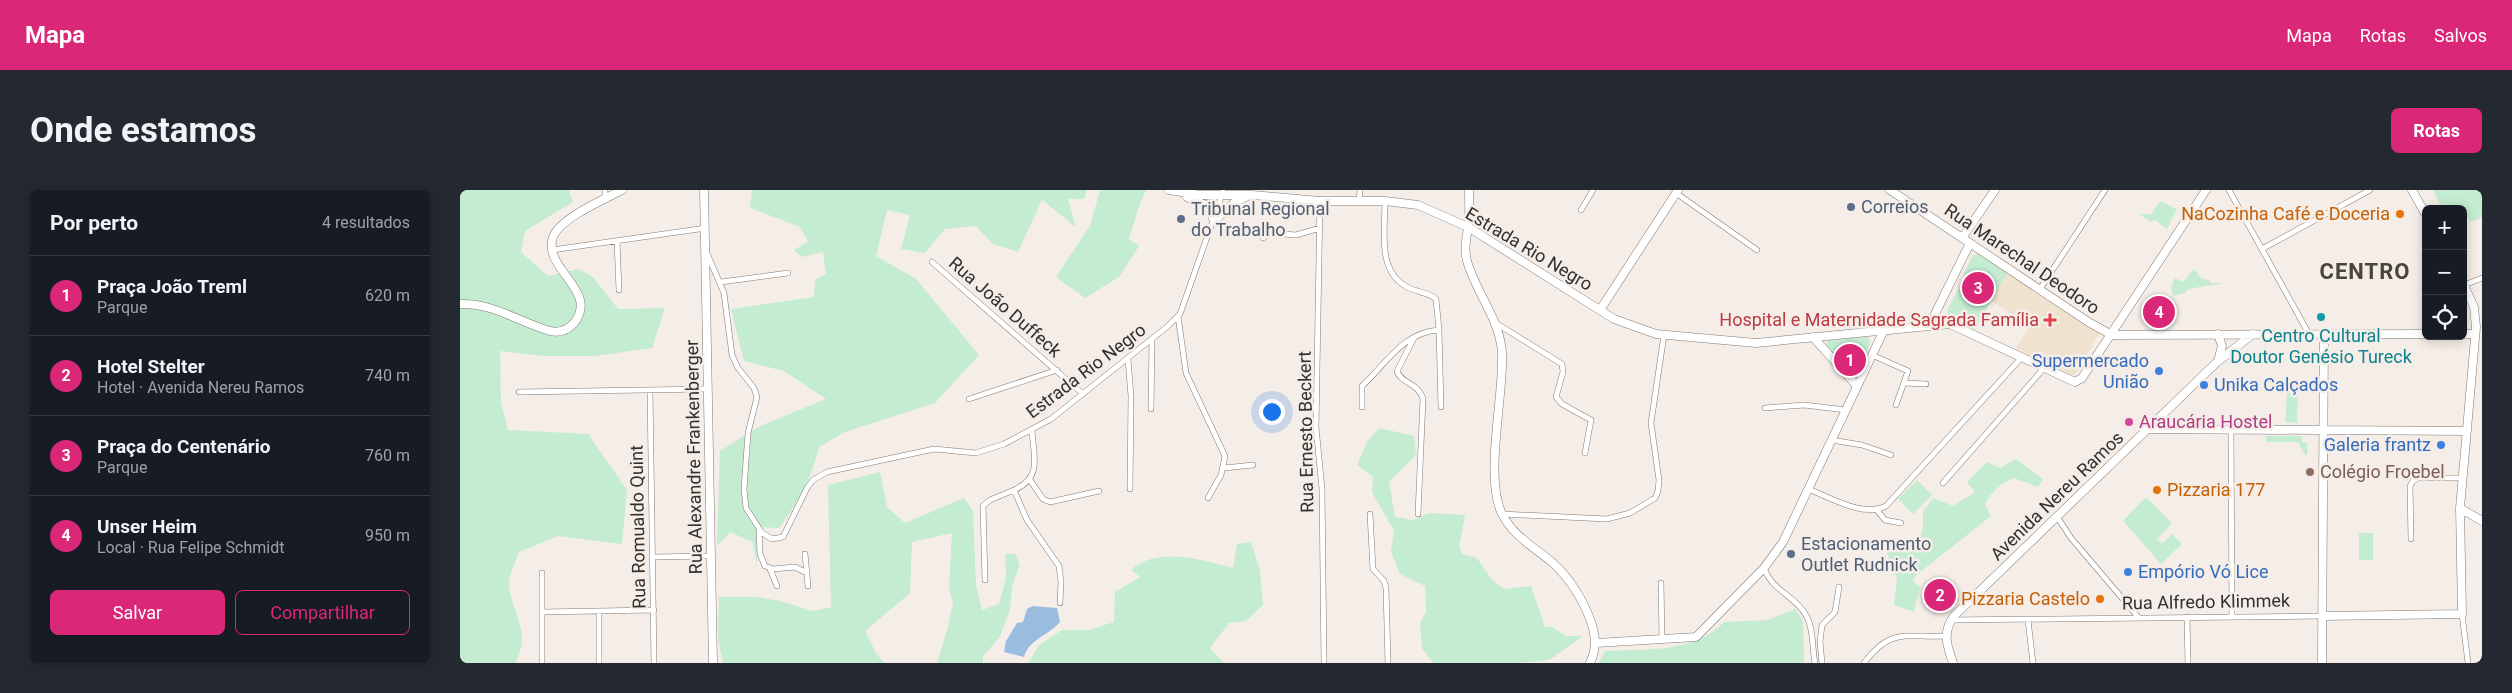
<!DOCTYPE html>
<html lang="pt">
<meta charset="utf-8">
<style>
:root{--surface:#171b24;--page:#242831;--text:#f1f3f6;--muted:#9ea1a6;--line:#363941;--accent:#db2777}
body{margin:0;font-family:Roboto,sans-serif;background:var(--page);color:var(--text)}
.controls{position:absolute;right:15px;top:15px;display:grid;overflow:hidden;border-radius:8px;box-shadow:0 2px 12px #0003}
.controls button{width:45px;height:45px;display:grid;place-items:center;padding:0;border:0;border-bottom:1px solid var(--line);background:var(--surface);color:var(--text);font:25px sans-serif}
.you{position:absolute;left:811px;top:221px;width:18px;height:18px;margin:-12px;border:4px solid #fff;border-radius:50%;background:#1a73e8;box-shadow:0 0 0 8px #1a73e833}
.badge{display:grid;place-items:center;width:32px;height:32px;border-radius:50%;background:var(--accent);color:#fff;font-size:16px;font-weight:700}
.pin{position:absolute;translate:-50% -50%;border:2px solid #fff;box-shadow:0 1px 5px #0006}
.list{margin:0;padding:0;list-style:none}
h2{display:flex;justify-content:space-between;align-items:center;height:65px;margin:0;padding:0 20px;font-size:21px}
h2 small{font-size:16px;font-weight:400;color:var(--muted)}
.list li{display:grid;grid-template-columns:32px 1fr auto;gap:15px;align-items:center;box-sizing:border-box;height:80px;padding:0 20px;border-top:1px solid var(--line)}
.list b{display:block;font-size:19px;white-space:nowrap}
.list p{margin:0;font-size:16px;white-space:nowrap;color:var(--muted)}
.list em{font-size:16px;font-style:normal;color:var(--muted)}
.actions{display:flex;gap:10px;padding:15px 20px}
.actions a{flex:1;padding:11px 0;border:1px solid var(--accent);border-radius:8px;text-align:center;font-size:18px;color:var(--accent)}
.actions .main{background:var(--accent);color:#fff}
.icon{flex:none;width:28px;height:28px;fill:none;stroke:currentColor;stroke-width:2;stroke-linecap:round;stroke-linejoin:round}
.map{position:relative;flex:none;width:2022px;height:473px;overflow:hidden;border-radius:8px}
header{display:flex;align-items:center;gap:30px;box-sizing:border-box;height:70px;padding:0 25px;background:var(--accent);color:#fff}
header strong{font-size:24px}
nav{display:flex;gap:28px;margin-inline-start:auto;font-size:18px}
.intro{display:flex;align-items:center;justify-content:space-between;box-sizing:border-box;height:120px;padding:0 30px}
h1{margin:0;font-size:35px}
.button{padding:12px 22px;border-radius:8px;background:var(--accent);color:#fff;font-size:18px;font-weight:700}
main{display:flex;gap:30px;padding:0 30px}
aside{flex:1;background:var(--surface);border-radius:8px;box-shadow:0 2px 12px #0003}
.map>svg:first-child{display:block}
.medical{fill:#efe3cf}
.green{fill:#c4ecd1}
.water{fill:#9abcdf}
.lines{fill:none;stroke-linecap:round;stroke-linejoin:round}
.street-casing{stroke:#807a74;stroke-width:6}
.secondary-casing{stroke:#807a74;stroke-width:9}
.street{stroke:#fff;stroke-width:5}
.secondary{stroke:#fff;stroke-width:8}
.service-dot{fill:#5c6f8a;stroke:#f5ede7;stroke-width:2}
.food-dot{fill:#e8710a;stroke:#f5ede7;stroke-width:2}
.culture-dot{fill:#0f9aa8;stroke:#f5ede7;stroke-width:2}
.health-dot{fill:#e0444e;stroke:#f5ede7;stroke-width:2}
.shop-dot{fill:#3f7fe0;stroke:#f5ede7;stroke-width:2}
.hotel-dot{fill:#d1479c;stroke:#f5ede7;stroke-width:2}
.education-dot{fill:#8d6e63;stroke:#f5ede7;stroke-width:2}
.labels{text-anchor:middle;stroke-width:5;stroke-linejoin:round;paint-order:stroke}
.service-label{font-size:18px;fill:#4e5e75;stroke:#f5ede7;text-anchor:start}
.food-label{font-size:18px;fill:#c56008;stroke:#f5ede7;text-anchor:end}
.street-label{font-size:18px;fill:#33302e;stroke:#f5ede7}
.health-label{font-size:18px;fill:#be3a42;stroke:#f5ede7;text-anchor:end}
.culture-label{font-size:18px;fill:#0d838f;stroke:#f5ede7}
.shop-label{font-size:18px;fill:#366cbe;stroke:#f5ede7;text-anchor:end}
.hotel-label{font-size:18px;fill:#b23c85;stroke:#f5ede7;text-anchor:start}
.education-label{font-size:18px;fill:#785e54;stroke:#f5ede7;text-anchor:start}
.district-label{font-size:22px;font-weight:bold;letter-spacing:1px;fill:#4a443f;stroke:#f5ede7}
</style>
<header>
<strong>Mapa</strong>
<nav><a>Mapa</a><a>Rotas</a><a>Salvos</a></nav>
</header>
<div class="intro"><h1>Onde estamos</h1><a class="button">Rotas</a></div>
<main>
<aside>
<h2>Por perto<small>4 resultados</small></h2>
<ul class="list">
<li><span class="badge">1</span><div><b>Praça João Treml</b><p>Parque</p></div><em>620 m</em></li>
<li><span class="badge">2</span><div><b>Hotel Stelter</b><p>Hotel · Avenida Nereu Ramos</p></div><em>740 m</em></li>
<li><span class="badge">3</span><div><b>Praça do Centenário</b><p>Parque</p></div><em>760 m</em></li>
<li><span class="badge">4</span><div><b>Unser Heim</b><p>Local · Rua Felipe Schmidt</p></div><em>950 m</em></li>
</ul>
<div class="actions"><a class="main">Salvar</a><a>Compartilhar</a></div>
</aside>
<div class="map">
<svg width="2022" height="473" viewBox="0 0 2022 473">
<rect width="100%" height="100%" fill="#f5ede7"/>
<path class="medical" d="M1547,83l93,60 -26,43 -58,-28 14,-22 -40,-26z"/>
<path class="green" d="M0,0h109l4,12 -48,29 -4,21 27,24 30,-7 15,8 25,32 47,-1 -13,40 -58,8h-50l-44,-5 1,52 7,27 80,4 39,56 -5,54 -64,-8 -39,16c-3,10 -12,25 -10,35 4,28 23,46 6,76h-55z
M292,0h335l-3,9h-16l8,28 -34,-27 -24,52 -25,-8 -17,-18 -31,3 -20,24 -24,-4 9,-34 -23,-5 -11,46 40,23 63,76 -44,48 -90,29 -26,15c-8,33 -20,54 -40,81l-21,-1 -1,39 -4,-24 -23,-10 -13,14 3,-95 38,-24 68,-28 -42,-28 -40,-10 -13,-52 83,-12 1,-17 11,-7 -3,-21 -21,5 -8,-7 14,-8 -8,-15 -50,-19z
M640,0h46l-7,16 -10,33 10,7 -20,31 -34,21 -29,-21 34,-51z
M1973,0h48l1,27 -12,5 -3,-5 -4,2v-10h-17l-2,-5 -4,1z
M1700,11l17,8 -10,20 -12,-9 -4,2 -12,-8h12z
M1519,64l28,19 -33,57 -26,-13 -1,-6 18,-34 -1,-4 9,-18z
M1734,79l7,9 8,2 1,3h15l-37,6 -3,4 -12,3 -2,-9 4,-9 8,4z
M1406,147l4,3v5l-13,29 -4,1 -28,-29 4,-6z
M1828,193l10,1 -1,39 -12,-1z
M919,238l35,8 2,19 -27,27 6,35 18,3 16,-7 36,2 -6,32 3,7 15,4 15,22 12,9 27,-3 14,41h7l14,9h17l-34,24 -33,3h-83l-11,-15 -2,-25 6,-11 -1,-26 -25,-12 -9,-22 3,-21 -22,-39 1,-15 -16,-12 10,-23z
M1806,246h36v6l5,1v12h-2l-7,-13h-32z
M1556,269l27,20 -5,8 -24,-9c-14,6 -22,13 -29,26l6,12 -76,60 -2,6 7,4 -6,26 -20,-7 3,-26 -11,-28 6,-7 25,3 6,-18v-18l10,-13 20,8 22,-14 -8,-10 20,-20 13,6z
M420,282l7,35 18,16 59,-25 9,13 3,74 6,25 17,-6 7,-26 -1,-24h10l5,11 -8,21 -2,23 -10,28 -17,19v7h-46l11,-36 5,-24 -4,-15 3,-55 -40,9 -2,51 -45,38 12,24 8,8h-162l-5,-24 1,-42h37l24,4 33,10 18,-4 -3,-122z
M1457,290l15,15 -19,19 -15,-15z
M1686,307l26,26 -15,16 5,5 10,-10 10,10 -21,20 -38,-43z
M1899,343h14v27h-14z
M791,352l9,28 3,35 -17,16 -17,2 -19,25 14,15h-196l11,-18 23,-15h27l25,-8 1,-30 25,-15 -9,-7c26,-24 71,-10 102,-2l4,-24z
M1335,419l8,12 1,40 -4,2h-201l6,-12c40,-2 90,2 119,-29l44,-2z"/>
<path class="water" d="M573,416l24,2 3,14c-12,14 -31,17 -36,35l-20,-5 2,-11 11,-18 6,-1 4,-13z"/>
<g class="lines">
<g class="street-casing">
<path id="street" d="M145,0v9
M1769,0l80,144
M1216,3l81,57
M860,11l-4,226 6,62 2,174
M899,11l1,-11
M1121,20l12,-20
M803,48l9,-5 24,2 24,-7
M157,51l2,49
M1802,59l108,-59
M92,60l154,-22
M246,61l18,42 8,62 6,13 16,20 3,9 -9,36 -4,56 2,19 16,25 10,6 11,-2 24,-49 6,-8 14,-8 107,-23 42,4 28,-9 47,-25 117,-93 12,-12 43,-122
M472,72l151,132
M261,92l67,-9
M2004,95l18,-7
M1580,99l65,-99
M718,126l8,57 39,83 -4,19 -13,23
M1034,132l68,42 1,8 -7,25 6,7 29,16 -6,33
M979,140l2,77
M954,148l-17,33c4,13 21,11 26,28l-5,115
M1412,165l36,16 -12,34
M668,169l3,37 -1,93
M1445,193l21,1
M190,200l4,273
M59,202l189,-3
M509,209l88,-29
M902,217v-21c24,-22 41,-54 77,-56l-3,-31c-8,-7 -20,-7 -29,-12 -30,-16 -22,-56 -22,-86
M1305,218l39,-3 42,5
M691,219l1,-70
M1771,240l1,187
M572,241c2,26 10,47 -18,59l13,30 32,46 2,16 -1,21
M1371,250l31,5 29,10
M764,278l29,-3
M570,290l13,19 7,3 49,-11
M1483,293l102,-116
M1348,299c22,8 55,29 78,17l136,-149
M1416,319l9,11 16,3
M910,324l3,55 11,12 2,7 2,75
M1042,324l105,5 23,-6 25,-15 3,-7 1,-11 -8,-57 13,-88
M1598,328l13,20 68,80
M299,339l1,25 5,12 8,3 22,-2 12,6
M1951,349l-1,-53 3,-5 5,-3h45
M345,364l3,32
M193,367l58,-1
M1304,378c8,23 32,28 43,49 7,13 5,32 8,46
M310,379l7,17
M82,383v90
M525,390l-2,-74 7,-6 24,-10
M1201,393l1,57
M139,421v52
M82,422l112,-2
M2002,424l6,49
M1727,427l1,46
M1491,430l372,-4
M1568,430l5,43
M1362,473l-2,-21 2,-17 13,-13 4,-25
M1404,473c27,-36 41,-25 82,-27"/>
</g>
<g class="secondary-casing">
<path id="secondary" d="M244,0l9,473
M709,0l31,5h52l68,6h65l33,4 50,22 146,92 42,15 100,9 194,-19 125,58 7,-4 124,-188
M1009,0c0,12 1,26 -1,38 -2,12 -4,21 -1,33 9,32 33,58 35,92 2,44 -18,124 0,161 12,23 32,33 51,49 17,16 29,35 37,56 6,16 7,29 0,44
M1430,0l200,133 22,12 314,-1
M1952,0l14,25
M727,7l21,9 6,15 21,-19 13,-6
M1502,48l33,-48
M0,114c34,-1 58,18 90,27 9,2 17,0 24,-8 26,-32 -32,-54 -21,-86 7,-19 52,-38 69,-47
M1140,120l78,-120
M1470,134l40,-81
M2003,144h12
M1353,147l44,49
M1758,171l4,-15 -4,-12
M1688,239l319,2
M2000,318l22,13
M1863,426l139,-2 -2,-106 16,-181 -2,-20 -11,-24
M1136,453l100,-6 68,-69 19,-26 101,-212
M1493,473c-6,-17 -11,-31 1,-47l263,-254 36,-28
M1862,473l2,-329"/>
</g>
<use href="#street" class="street"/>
<use href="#secondary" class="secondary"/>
</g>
<g class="service-dot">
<circle cx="1391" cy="17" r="5"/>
<circle cx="721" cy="29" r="5"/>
<circle cx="1331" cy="364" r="5"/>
</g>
<g class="food-dot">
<circle cx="1940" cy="24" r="5"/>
<circle cx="1697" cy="300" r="5"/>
<circle cx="1640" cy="409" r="5"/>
</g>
<circle class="culture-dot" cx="1861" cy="127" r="5"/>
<path class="health-dot" d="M1587.5 122.5h5v5h5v5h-5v5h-5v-5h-5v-5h5z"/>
<g class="shop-dot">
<circle cx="1699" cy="181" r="5"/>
<circle cx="1744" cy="195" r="5"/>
<circle cx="1981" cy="255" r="5"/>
<circle cx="1668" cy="382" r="5"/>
</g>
<circle class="hotel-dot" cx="1669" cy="232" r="5"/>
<circle class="education-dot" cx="1850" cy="282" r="5"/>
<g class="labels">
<g class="service-label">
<text x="1401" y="23">Correios</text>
<text x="731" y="25">Tribunal Regional<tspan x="731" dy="21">do Trabalho</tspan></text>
<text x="1341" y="360">Estacionamento<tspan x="1341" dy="21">Outlet Rudnick</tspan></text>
</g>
<g class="food-label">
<text x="1930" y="30">NaCozinha Café e Doceria</text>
<text x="1707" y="306" text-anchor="start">Pizzaria 177</text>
<text x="1630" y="415">Pizzaria Castelo</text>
</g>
<g class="street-label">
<text transform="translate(1069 59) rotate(31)" y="6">Estrada Rio Negro</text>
<text transform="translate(1562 69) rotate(34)" y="6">Rua Marechal Deodoro</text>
<text transform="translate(545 117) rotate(41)" y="6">Rua João Duffeck</text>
<text transform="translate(626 181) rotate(-37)" y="6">Estrada Rio Negro</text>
<text transform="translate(846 242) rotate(-91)" y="6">Rua Ernesto Beckert</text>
<text transform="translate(234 267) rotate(-91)" y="6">Rua Alexandre Frankenberger</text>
<text transform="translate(1597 306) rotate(-44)" y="6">Avenida Nereu Ramos</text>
<text transform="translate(178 337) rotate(-91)" y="6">Rua Romualdo Quint</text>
<text transform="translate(1746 412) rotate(-1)" y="6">Rua Alfredo Klimmek</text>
</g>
<g class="health-label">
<text x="1579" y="136">Hospital e Maternidade Sagrada Família</text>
</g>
<g class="culture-label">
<text x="1861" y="152">Centro Cultural<tspan x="1861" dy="21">Doutor Genésio Tureck</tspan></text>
</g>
<g class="shop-label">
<text x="1689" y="177">Supermercado<tspan x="1689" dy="21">União</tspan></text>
<text x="1754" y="201" text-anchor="start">Unika Calçados</text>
<text x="1971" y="261">Galeria frantz</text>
<text x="1678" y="388" text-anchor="start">Empório Vó Lice</text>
</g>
<g class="hotel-label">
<text x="1679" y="238">Araucária Hostel</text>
</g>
<g class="education-label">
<text x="1860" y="288">Colégio Froebel</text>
</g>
<g class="district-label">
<text x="1905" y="89">CENTRO</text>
</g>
</g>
</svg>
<div class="controls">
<button>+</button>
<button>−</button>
<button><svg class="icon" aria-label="locate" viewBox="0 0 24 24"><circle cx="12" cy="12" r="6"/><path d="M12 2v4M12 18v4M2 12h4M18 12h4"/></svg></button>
</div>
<div class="you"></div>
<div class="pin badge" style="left:1390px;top:170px">1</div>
<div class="pin badge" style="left:1480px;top:405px">2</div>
<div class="pin badge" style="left:1518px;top:98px">3</div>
<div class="pin badge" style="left:1699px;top:122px">4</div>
</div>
</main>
